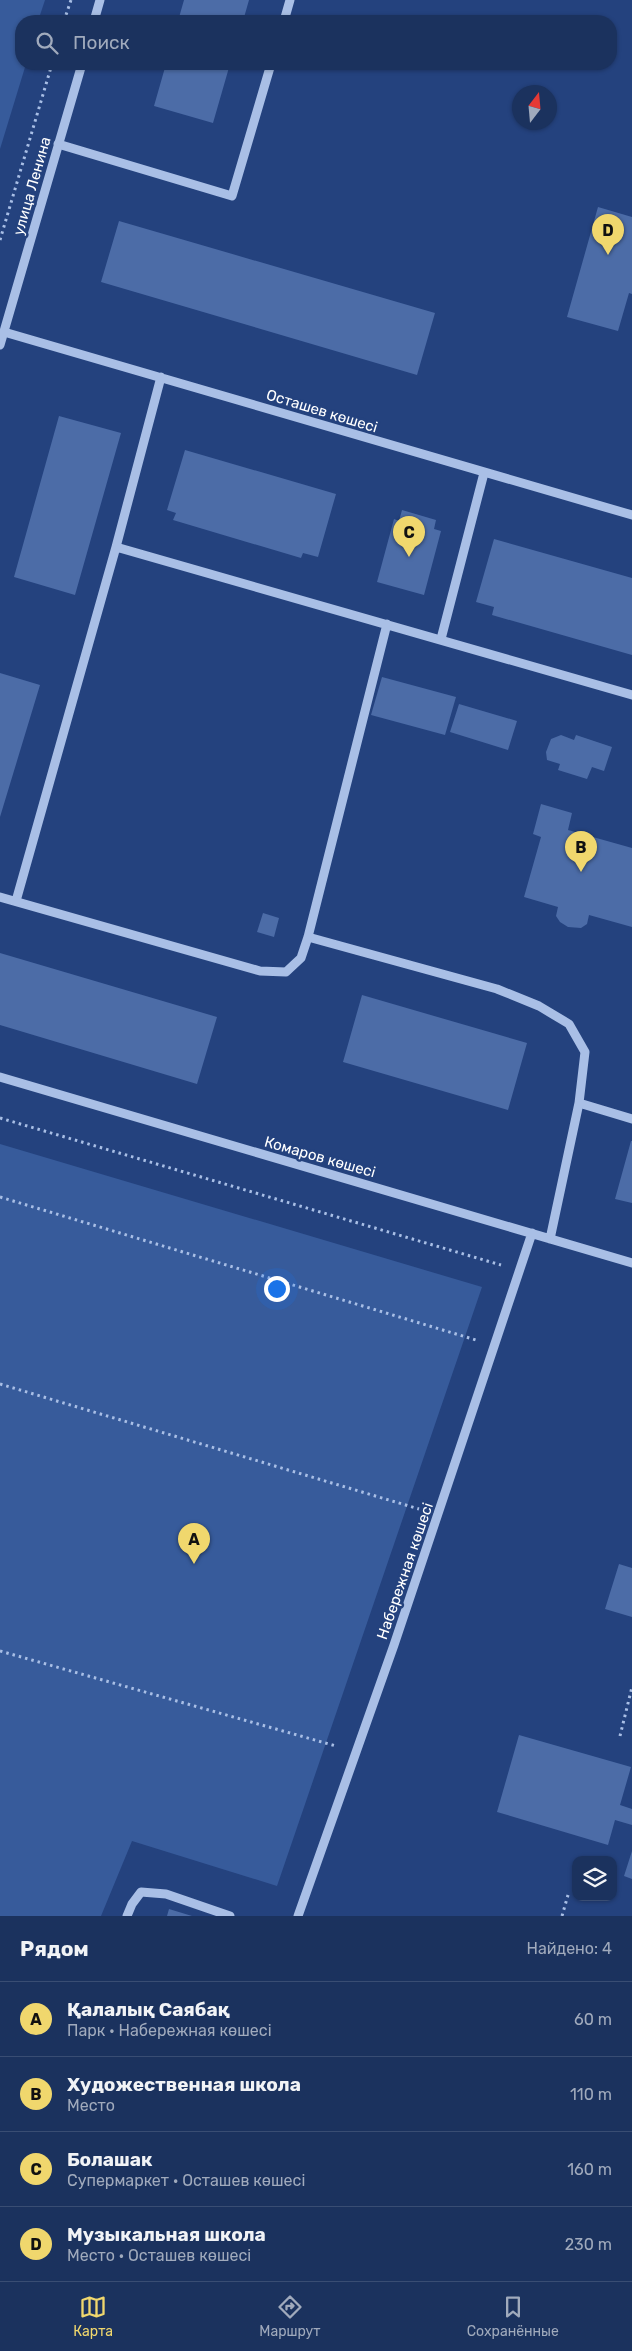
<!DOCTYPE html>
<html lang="ru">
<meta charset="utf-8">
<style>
:root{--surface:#1b325e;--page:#283e67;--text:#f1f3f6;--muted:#a0aabc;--line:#394d73;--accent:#f0d76d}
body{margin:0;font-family:Rubik,sans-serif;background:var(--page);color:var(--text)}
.controls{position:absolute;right:15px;bottom:15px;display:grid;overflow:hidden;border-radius:10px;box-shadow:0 1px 4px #0004}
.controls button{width:45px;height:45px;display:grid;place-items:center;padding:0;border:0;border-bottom:1px solid var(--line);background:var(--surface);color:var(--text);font:25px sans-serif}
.compass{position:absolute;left:512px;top:85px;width:45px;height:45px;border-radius:50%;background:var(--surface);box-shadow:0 1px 4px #0004;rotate:16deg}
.you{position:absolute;left:276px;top:1288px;width:18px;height:18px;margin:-12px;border:4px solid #fff;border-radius:50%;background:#1a73e8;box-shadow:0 0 0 8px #1a73e833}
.badge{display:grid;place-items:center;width:32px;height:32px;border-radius:50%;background:var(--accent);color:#111;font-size:16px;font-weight:700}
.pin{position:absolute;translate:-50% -41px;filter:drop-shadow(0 1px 2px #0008)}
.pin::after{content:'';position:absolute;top:26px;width:18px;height:15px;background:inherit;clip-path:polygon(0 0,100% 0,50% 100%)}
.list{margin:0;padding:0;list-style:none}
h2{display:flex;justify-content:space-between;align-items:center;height:65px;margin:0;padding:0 20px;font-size:21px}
h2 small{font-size:16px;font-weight:400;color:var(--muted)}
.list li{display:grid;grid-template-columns:32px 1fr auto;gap:15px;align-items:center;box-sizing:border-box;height:75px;padding:0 20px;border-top:1px solid var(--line)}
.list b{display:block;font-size:19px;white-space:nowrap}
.list p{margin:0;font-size:16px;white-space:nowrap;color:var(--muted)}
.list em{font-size:16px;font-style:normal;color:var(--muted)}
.icon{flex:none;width:28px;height:28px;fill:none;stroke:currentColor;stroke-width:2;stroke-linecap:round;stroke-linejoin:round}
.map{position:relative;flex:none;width:632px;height:1916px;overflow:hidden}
.search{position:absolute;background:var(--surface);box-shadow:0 1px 4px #0004;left:15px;right:15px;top:15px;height:55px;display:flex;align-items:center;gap:12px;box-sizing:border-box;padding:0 18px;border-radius:20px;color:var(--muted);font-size:19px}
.sheet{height:365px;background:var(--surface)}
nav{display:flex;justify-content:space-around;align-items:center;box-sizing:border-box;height:70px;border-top:1px solid var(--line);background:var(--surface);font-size:14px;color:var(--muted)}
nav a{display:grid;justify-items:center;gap:2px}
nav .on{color:var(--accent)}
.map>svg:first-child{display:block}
.green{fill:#375b9b}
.building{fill:#4c6ca7}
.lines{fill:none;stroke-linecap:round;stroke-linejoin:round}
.path{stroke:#a9bfe6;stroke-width:3;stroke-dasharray:2.5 4;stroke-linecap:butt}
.minor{stroke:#a9bfe6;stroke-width:9}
.labels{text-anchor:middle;stroke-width:5;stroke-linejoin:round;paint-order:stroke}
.street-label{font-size:15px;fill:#fff;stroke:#24427e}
</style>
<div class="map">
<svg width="632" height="1916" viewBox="0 0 632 1916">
<rect width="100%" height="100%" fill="#24427e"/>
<path class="green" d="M0,0h45l-7,21h-17v43h5l-26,85z
M0,1144l482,143 -205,599 -145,-45 -31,75h-101z"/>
<path class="building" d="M184,0h65l-6,21h-65z
M166,64h64l-17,59 -59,-17z
M598,207l34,10v77l-3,-1 -11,38 -51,-14z
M119,221l316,92 -18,62 -316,-93z
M59,416l62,17 -46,162 -61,-18z
M185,450l151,44 -18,63 -15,-4 -2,5 -128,-38 3,-7 -9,-3z
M402,510l34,10 -2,9 7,2 -17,64 -47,-13 17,-63 5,2z
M494,539l138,39v77l-140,-40 2,-8 -18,-5z
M0,673l40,12 -40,132z
M382,677l74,20 -11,38 -74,-20z
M459,704l58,17 -9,29 -58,-18z
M561,735l13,5 2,-5 36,12 -8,24 -12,-4 -5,12 -29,-9 2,-6 -13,-4 -1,-8 5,-13z
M541,804l31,9 -4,17 64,18v79l-43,-12 -2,9 -6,4 -13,-1 -8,-5 -4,-6 2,-9 -34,-10 17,-60 -8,-3z
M263,913l16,5 -5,19 -17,-5z
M0,953l217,64 -20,67 -197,-59z
M362,995l165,48 -19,67 -165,-48z
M631,1141h1v62l-17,-4z
M619,1564l13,4v49l-27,-8z
M519,1735l112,32 -11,38 12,4v16l-17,-5 -7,25 -111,-33z
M632,1851v28l-8,-3z
M169,1909l23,7h-25z"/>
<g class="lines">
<path class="path" d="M64,21l7,-21
M0,240l52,-176
M0,1118l501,147
M0,1197l476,143
M0,1384l419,125
M0,1651l336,95
M620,1736l12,-49
M562,1916l6,-21"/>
<path class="minor" d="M94,21l6,-21
M284,21l6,-21
M58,144l174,52 39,-132
M4,332l628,183
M0,345l82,-281
M116,547l516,148
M441,639l43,-166
M0,897l260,74 26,1 15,-14 7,-21 79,-313
M16,901l100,-354 45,-170
M308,937l189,52 42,17 30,18 16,28 -6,51 -29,136
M0,1077l632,186
M579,1103l53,16
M127,1916l5,-12 9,-12 25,2 64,22
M298,1916l96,-271 138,-412"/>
</g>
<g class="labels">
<g class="street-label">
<text transform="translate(32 186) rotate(-74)" y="5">улица Ленина</text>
<text transform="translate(322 411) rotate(17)" y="5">Осташев көшесі</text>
<text transform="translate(320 1157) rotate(16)" y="5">Комаров көшесі</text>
<text transform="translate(405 1571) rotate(-71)" y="5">Набережная көшесі</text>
</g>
</g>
</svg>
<div class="controls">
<button><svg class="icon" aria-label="layers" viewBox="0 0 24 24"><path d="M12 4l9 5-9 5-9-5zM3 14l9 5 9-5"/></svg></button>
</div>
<svg class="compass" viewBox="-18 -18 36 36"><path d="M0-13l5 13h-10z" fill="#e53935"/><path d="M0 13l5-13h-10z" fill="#a0aabc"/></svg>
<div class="you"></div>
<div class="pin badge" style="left:194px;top:1564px">A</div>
<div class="pin badge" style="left:581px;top:872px">B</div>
<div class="pin badge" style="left:409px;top:557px">C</div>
<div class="pin badge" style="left:608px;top:255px">D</div>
<div class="search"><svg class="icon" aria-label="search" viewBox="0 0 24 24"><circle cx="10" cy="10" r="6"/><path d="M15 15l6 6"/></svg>Поиск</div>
</div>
<section class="sheet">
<h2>Рядом<small>Найдено: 4</small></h2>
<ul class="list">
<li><span class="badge">A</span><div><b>Қалалық Саябақ</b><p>Парк · Набережная көшесі</p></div><em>60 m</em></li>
<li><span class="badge">B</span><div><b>Художественная школа</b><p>Место</p></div><em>110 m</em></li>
<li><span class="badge">C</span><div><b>Болашак</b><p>Супермаркет · Осташев көшесі</p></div><em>160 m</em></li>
<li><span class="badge">D</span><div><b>Музыкальная школа</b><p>Место · Осташев көшесі</p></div><em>230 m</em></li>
</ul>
</section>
<nav>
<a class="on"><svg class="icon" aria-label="map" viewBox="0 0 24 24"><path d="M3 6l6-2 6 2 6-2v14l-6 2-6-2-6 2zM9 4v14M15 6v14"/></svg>Карта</a>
<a><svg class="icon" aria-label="directions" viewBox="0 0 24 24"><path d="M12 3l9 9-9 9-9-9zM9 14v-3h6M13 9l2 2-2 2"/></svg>Маршрут</a>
<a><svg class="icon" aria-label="saved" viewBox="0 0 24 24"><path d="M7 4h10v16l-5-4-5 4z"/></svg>Сохранённые</a>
</nav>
